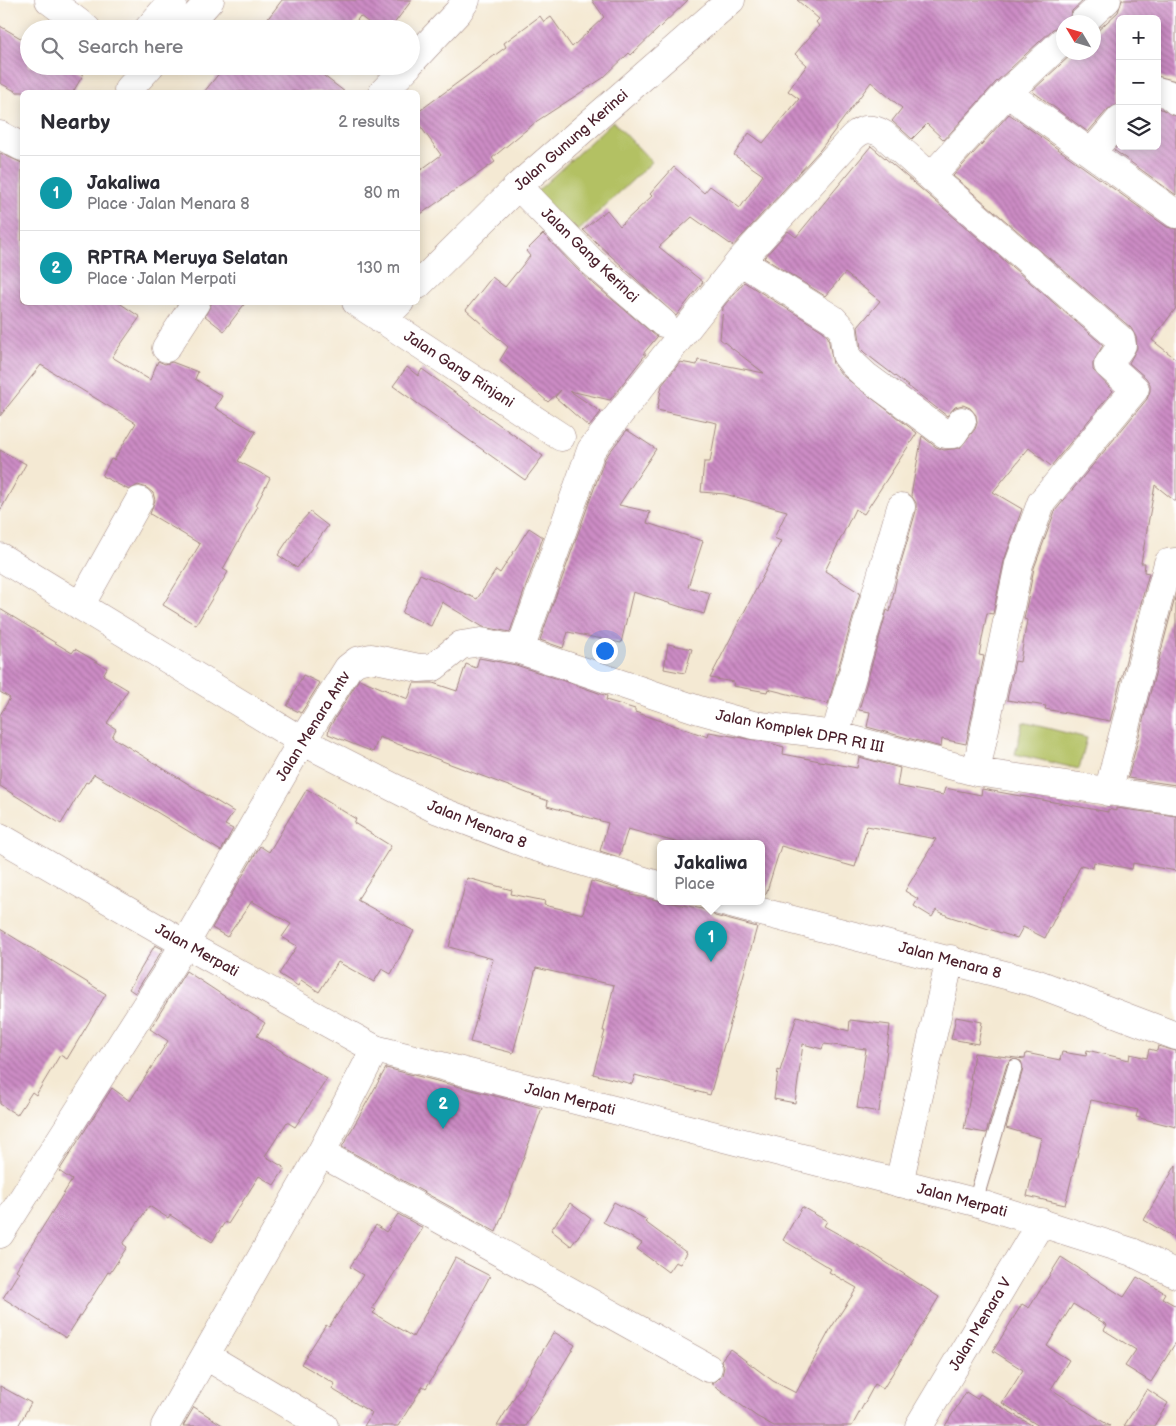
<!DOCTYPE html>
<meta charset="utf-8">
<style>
:root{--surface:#fff;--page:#f7f7f7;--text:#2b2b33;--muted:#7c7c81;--line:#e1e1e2;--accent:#db2777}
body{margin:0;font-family:"Balsamiq Sans",sans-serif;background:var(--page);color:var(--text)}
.controls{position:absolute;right:15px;top:15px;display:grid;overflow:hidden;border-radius:8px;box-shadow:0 2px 12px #0003}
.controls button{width:45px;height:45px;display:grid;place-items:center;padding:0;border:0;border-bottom:1px solid var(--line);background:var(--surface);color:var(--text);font:25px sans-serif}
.compass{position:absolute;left:1056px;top:15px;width:45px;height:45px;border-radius:50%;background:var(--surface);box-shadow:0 2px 12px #0003;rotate:308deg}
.you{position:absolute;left:604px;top:650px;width:18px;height:18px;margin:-12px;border:4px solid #fff;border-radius:50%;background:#1a73e8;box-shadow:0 0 0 8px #1a73e833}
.badge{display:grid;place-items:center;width:32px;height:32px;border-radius:50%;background:var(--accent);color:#fff;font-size:16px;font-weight:700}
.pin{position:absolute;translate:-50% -41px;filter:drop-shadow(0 1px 2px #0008)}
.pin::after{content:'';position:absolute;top:26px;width:18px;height:15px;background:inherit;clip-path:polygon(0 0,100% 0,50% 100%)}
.popup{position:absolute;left:657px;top:840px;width:108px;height:65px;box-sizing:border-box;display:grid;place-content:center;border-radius:8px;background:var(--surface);filter:drop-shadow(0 1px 4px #0005);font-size:16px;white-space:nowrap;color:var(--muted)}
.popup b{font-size:19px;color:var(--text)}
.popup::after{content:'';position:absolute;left:50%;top:100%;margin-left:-10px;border:10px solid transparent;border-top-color:var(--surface)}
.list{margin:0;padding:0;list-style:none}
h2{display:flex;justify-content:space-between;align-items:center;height:65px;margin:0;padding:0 20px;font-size:21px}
h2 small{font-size:16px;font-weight:400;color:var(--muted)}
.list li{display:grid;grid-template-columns:32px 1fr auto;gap:15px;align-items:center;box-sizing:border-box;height:75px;padding:0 20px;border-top:1px solid var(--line)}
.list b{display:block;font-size:19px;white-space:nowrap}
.list p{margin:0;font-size:16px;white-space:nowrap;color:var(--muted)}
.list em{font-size:16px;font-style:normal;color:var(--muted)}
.icon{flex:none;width:28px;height:28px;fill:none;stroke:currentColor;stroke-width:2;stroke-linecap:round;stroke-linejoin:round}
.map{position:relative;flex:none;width:1176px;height:1426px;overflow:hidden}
.search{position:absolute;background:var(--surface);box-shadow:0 2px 12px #0003;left:20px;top:20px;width:400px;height:55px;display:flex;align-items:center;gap:12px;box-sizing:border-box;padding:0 18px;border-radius:28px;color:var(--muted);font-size:19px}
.panel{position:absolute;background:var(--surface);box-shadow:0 2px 12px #0003;left:20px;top:90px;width:400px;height:215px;border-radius:8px}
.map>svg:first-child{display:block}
.pitch{fill:#b3c164;stroke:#7e7048}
.building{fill:url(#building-back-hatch)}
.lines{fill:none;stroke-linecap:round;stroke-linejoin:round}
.lane-casing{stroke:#9f847f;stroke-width:16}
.street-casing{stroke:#9f847f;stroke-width:29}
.secondary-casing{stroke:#9f847f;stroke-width:29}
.lane{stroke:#fff;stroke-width:14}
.street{stroke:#fff;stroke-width:28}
.secondary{stroke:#fff;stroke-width:28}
.labels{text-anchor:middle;stroke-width:4.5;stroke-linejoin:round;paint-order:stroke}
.street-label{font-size:15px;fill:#4a1f2b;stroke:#fff}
</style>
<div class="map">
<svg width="1176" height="1426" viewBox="0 0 1176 1426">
<defs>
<pattern id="building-back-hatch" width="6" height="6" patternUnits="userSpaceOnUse" patternTransform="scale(1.25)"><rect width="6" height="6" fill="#cc8cc5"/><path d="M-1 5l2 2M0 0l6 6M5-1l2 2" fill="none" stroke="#a872a0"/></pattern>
</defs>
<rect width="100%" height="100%" fill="#fff"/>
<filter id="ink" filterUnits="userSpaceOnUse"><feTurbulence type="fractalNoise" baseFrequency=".02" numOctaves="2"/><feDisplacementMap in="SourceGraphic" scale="10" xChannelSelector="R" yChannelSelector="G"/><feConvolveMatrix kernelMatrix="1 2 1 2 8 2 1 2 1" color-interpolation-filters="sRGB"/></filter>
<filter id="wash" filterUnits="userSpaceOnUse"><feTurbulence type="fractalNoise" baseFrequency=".0096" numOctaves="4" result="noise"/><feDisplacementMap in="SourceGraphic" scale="20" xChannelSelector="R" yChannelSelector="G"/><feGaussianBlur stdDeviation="1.12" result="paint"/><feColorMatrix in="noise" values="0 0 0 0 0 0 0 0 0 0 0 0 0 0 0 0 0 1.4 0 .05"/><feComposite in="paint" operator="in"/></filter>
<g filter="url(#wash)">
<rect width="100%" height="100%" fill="#f4e9d3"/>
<path class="pitch" d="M613,121l39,41 -78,73 -39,-42z
M1023,722l64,16 -8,31 -64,-15z"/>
<g id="blocks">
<path class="building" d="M282,0h130l-22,29h-13l-17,-13 -9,13h-91z
M592,0h96l-57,55 -2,-2 -26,25 -66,43 -45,37 3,4 -77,54v-44l23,-17 -23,-32v-11l88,-65 -2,-4 36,-27 4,6 7,-5 21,30 32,-30z
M797,0h287l-12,11 -4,11 -15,7 -57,53 -52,58 -17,-16 -15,15 -20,-18 10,-13 -31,-26 -51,68 -87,96 -41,-29 -33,30 44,35 -27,34 -93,-86 24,-20 13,16 32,-30 -2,-2 24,-27 30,26 6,-7 30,22 23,-33 -29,-20 15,-22 14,10 36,-44 -11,-8 19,-26 -12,-11 24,-28 -3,-4 3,-3z
M1122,0h54v81l-19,-5v-57h-37v85l-12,5 -20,23 -56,-41 42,-39h20v-18l24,-22z
M0,26l29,17v23h40l14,9 -10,17h-56l-17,-9z
M225,66h86l34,26h-141z
M1157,107l19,9v79l-62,-45 6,-7v3h37z
M1009,114l158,113 9,2v79l-24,32 24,19v143l-21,-17 -14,78h4l-1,9 5,1 -39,148 -65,-12 1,-3 -39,-6 8,-39 5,1 7,-42 -3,-1 10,-51 21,-57 92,-112 3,-8v-7l-4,-6 -17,-15 8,-15 -1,-11 -5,-9 -178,-152z
M871,146l232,199 -10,18v7l20,21 -62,75 -22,-18 -36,44 29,17 -18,52 -11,53 -6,-1 -8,42 5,1 -18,88 -24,-5 -1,8 -74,-20 3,-15 -11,-2 28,-100 3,2 7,-36 19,-65v-8l-5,-8 11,-59 14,11 8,3 16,-2 15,-19 2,-6 -1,-8 -6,-7 -7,-3 -8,2 -8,9 -82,-63 -4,-4 -3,-22 22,-26 -35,-28 -20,23 -61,-38 24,-27 8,6z
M0,153l22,10v139h96l22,15 -28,40 38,23 8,-19 7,3 7,-2 26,10 -3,7 27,17 -7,12 41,24 -18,29 32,17 -14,27 2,1 -35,63 5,3 -32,53 -33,-20 37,-61 -50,-30 5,-14 -2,-7 -6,-5 -9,-3 -9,5 -27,-14 9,-17 3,1 22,-37 -95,-58 -41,51z
M543,234l39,40 75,63 -14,17h3l-36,46 -40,-9 31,21 -12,15 -34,-30 6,-7 -13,12 -48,-42 8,-13 -42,-37 26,-33 13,10 25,-31 -4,-5z
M744,282l79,49 5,6 5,27 9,11 75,58 -53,81 -9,-5 -30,62 35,22 -32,111 -60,-15 -1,3 -34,-6 1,-4 -24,-4 71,-137 -7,-3 13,-27 -62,-17 -24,-2 3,-30h6l7,-39 -60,-13 5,-25 18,-23 17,3 1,-5 66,13 -44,-34 3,-32z
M212,302h34l-22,29 -19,-15z
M407,367l11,9 4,-7 121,87 -18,24 -132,-94z
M627,430l29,19 -37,56 31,7 -3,11 56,18 -15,46 22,6 -6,21 -71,-22 -12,51 -53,-11 -5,16 -23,-8 65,-182z
M0,450l26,14 -26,47z
M310,512l18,14 -31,42 -19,-13 20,-30z
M529,528l14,9 -33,95 -27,-5 -41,-25 -11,24 -29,-13 18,-39 57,25 19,-29 4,3z
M1176,594v191l-48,-7z
M0,609l72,44 3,-4 32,19 -4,7 25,15 -21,33 9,6 -4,8 122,75 -9,13 8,4 -12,22 -127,-77 -6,9 -2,-1 -25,42 -61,-38v-71l10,-17 -10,-6z
M668,644l24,5 -7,24 -21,-4z
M479,658l37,7 60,20 31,11 -1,4 29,9v3l73,25 1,-5 57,10 18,5 -1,7 74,14 2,-11 41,11 -3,18 46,9 2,-7 36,7 1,-6 126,23v-3l8,2v-3l60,8v55l-43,-8 -1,6 -38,-7 -1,6 -12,-3 -36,73 -22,-11 -6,11 -69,-22 -12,-6 -4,7 -18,-11 4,-7 -13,-8 31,-52 -69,-13 -12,41 -74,-21 -15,48h-5v-51h-82l-51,-14 -9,28 -19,-6 8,-28 -61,-17 1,-5 -169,-64 -6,15 -45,-18 1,-6 30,-49 49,20 6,-16h19l24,8 9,-27 10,4z
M303,675l17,8 -19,30 -14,-7z
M307,789l49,30 -2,4 37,23 -34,54 57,31 -23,43 -9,-5 -8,13 -36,-20 -19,30 -18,-12 -3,6 -19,-12 18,-28 -15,-9 9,-13 -39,-23 -25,36 -15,-9 48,-82 9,6z
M467,878l45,12 -1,4 34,7 -1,4 39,9 8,-33 41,12 -1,2 62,12 14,3 8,6 42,11 -47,168 -75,-20 -3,9 -39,-10 12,-43h-2l11,-46 -78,-17 -23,85 -43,-11 23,-83 -44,-12z
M0,929l106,65 -39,65 -7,-4 -24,40 -4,-3 -15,23 -17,-11z
M155,945l8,4 -28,44 -6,-4z
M186,971l79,52 -8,13 70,43 -32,48 -8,-5 -22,34 20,12 -11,17 -15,-9 -31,48 -3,-2 -13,20 -42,-27 -2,3 -19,-12 -26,38 4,3 -17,26 -2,-1 -42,66 -63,-40 16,-26 -3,-2 56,-90 -13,-9 53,-83 18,13 38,-60 -18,-12z
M797,1016l52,15 1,-11 40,5 -11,87 -22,-4 9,-59 -42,-5 -2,5 -19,-5 -8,59 -21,-4 4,-29 2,1z
M956,1017l26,5 -4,22 -27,-5z
M1158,1046l18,5v76l-40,-10 2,-7 -47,-10 -26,105 -38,-9 14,-58 -35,-10 17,-59 -2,-8 -9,-2 -5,5 -21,69 -22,-4 9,-49h-3l4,-27 51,6 1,-6 34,7 2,-8 24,4 1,-6 42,10 1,-6 17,4 2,-9 8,2z
M386,1068l156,40 -46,124 -154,-85z
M1176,1165v74l-32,-19z
M614,1202l33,18 -2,2 42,31 -7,11 -5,-2 -7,10 -31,-23 5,-6 -39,-21z
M570,1203l21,16 -20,27 -20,-16z
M802,1207l25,14 -3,5 43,24 72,47 -56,92 -8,-5 -23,42h-78l-18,-10 -45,-33 5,-2 6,-6 2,-8 -3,-7 9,-11 43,32 23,12 35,-65 26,-40 -28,-16 2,-3 -48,-29z
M398,1214l25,14 -51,80 4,2 -3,3 40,24 42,-79 35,18 -37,68 -27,44 -3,-2 -25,40h-34l8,-13 -40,-24 3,-5 -34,-20 25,-39 3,2 34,-52 -13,-8 26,-42 10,7z
M1061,1257l63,40 13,-20 28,16 -3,5 14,8v36l-25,40 -26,-16 11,-16 -32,-20 3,-5 -34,-21 -26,42 22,14 -18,29 59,37h-71l-37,-23 21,-33 -30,-19 29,-47 7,4z
M554,1332l21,13 -49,81h-29z
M0,1386l31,17 -13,23h-18z
M1147,1389l21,14 -14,23h-30z
M966,1392l11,7 3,-5 53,32h-88z
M194,1407l30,19h-41z"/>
</g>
</g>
<g filter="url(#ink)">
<use href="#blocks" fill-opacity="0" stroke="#9f847f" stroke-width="1"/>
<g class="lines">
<g class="lane-casing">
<path id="lane" d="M975,1202l40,-135"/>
</g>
<g class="street-casing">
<path id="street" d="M49,0l38,29
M1083,22l24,-22
M148,29l25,-29
M184,29l26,-29
M411,62l47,-50 8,-12
M128,90l22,-24
M1157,91l11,3 8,7
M383,92l25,-26
M1007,93l169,121
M0,135l22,12
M1091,153l29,-34
M931,177l190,163 1,5 -14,20 27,24 -94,114 -22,61 -43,208
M518,186l74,76 71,61
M740,261l93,58 10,11 3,25 7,9 13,12 79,58h8l9,-13
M418,285l100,-99 213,-186
M356,302l205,135
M382,320l18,-18
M166,348l30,-46
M0,557l302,184 136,69 94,36 129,40
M80,606l59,-105
M520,650l71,-200 149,-189 113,-124c10,-9 18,-10 30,-3l48,43 76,-84 57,-53
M835,735l66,-228
M1108,792l60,-229 8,-1
M719,901l317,82 140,53
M321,1153l387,215
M899,1183l51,-224
M0,1234l185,-290 117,-203 46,-73 9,-7 14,-3 48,10 15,-1 27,-22 20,-3 39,8 179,60 54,15 82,10 141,37 200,29
M206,1356l118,70
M165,1426l156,-273 54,-104
M919,1426l122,-204"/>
</g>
<g class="secondary-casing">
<path id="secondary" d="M0,837l185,107 190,105 600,153 157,50 44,22"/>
</g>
<use href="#lane" class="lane"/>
<use href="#street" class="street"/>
<use href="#secondary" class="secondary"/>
</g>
</g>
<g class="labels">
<g class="street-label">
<text transform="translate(571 140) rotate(-41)" y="5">Jalan Gunung Kerinci</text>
<text transform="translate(590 255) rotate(44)" y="5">Jalan Gang Kerinci</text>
<text transform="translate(459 369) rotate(33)" y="5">Jalan Gang Rinjani</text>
<text transform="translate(313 726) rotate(-58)" y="5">Jalan Menara Antv</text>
<text transform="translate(800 731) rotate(11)" y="5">Jalan Komplek DPR RI III</text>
<text transform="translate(477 824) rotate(22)" y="5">Jalan Menara 8</text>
<text transform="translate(197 950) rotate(29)" y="5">Jalan Merpati</text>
<text transform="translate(950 960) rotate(15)" y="5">Jalan Menara 8</text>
<text transform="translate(570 1099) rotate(14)" y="5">Jalan Merpati</text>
<text transform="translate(962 1200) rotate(15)" y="5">Jalan Merpati</text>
<text transform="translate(980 1324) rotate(-59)" y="5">Jalan Menara V</text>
</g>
</g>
</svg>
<div class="controls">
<button>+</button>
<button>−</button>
<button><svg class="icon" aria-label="layers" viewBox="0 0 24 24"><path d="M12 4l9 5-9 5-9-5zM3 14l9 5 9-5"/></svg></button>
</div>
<svg class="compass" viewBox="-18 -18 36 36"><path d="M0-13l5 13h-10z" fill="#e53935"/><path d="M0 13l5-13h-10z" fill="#7c7c81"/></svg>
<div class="you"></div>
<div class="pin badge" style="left:711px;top:962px;background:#0f9aa8">1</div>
<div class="popup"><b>Jakaliwa</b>Place</div>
<div class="pin badge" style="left:443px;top:1129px;background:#0f9aa8">2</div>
<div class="search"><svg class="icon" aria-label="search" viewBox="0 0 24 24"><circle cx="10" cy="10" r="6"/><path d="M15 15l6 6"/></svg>Search here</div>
<section class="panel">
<h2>Nearby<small>2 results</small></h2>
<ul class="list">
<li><span class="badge" style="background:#0f9aa8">1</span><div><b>Jakaliwa</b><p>Place · Jalan Menara 8</p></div><em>80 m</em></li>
<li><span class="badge" style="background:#0f9aa8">2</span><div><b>RPTRA Meruya Selatan</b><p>Place · Jalan Merpati</p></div><em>130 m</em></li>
</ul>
</section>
</div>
